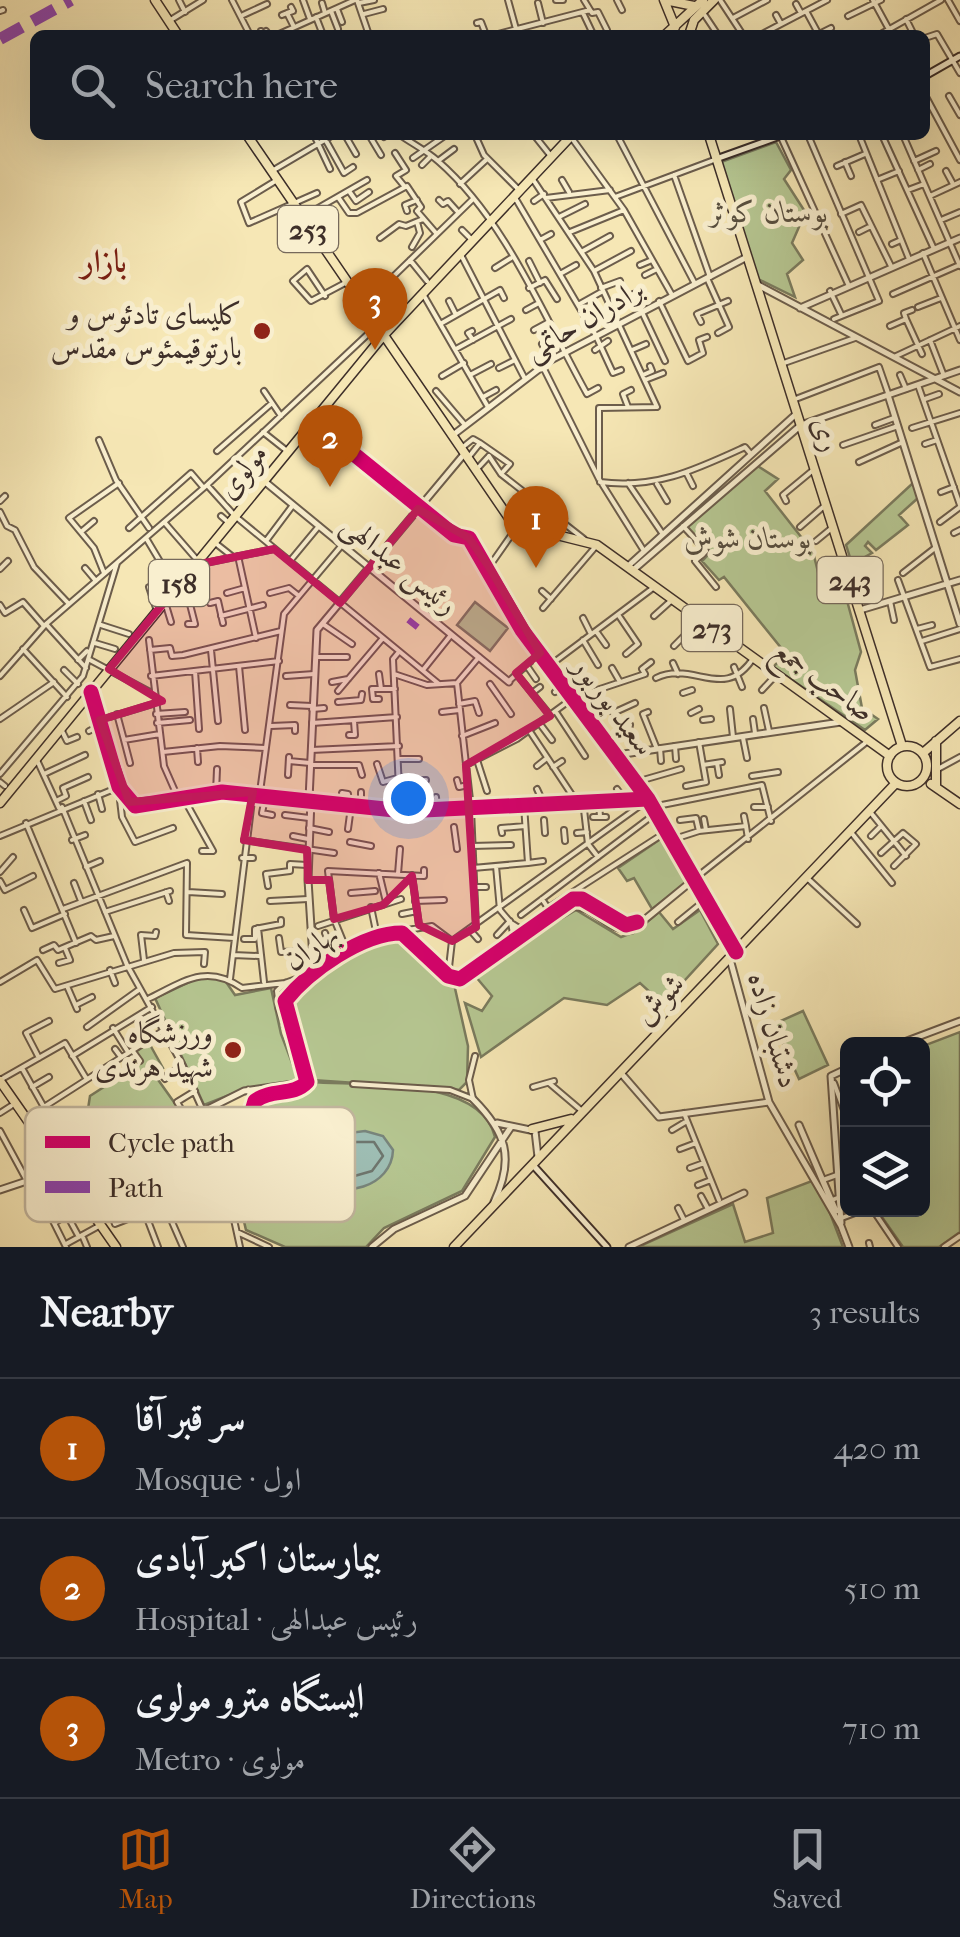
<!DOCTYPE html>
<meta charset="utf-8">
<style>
:root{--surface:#171b24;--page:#20242c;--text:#f1f3f6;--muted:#9ea1a6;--line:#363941;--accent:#b45309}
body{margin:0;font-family:"IM FELL French Canon",Amiri,serif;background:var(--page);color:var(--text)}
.controls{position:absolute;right:30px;bottom:30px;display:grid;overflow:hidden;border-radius:15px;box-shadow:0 10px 40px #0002}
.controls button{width:90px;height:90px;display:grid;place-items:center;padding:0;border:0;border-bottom:2px solid var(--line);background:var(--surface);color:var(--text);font:50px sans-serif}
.you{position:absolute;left:408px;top:798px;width:35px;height:35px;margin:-25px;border:8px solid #fff;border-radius:50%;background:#1a73e8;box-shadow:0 0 0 15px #1a73e833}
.badge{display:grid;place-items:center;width:65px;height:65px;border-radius:50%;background:var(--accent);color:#fff;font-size:32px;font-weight:700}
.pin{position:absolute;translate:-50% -82px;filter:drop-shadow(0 2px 5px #0008)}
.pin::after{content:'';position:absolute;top:52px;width:35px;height:30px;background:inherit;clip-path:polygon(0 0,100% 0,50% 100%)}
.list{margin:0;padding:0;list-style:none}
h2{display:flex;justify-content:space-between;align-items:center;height:130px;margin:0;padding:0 40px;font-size:42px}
h2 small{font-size:32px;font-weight:400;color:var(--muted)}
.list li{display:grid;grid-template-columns:65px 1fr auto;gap:30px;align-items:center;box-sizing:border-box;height:140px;padding:0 40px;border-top:2px solid var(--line)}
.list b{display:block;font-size:38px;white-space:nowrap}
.list p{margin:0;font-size:32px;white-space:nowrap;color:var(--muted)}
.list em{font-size:32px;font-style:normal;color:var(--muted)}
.icon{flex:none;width:55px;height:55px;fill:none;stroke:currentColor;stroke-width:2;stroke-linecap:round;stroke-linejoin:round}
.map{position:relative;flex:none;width:960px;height:1247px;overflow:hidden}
.search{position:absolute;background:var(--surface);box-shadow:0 10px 40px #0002;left:30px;right:30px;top:30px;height:110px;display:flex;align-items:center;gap:25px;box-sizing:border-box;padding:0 35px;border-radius:15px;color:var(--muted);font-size:38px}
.sheet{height:550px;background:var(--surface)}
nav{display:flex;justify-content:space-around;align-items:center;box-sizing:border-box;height:140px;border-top:2px solid var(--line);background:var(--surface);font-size:28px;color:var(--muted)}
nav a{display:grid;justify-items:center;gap:5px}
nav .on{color:var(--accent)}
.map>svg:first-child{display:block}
.green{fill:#b6c792;stroke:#7a7b5e;stroke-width:2.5}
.water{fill:#9ebeb4;stroke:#78857c;stroke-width:2.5}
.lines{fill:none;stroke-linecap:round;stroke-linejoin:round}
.shore{stroke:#6e766e;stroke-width:2.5}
.minor-casing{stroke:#6c5d4c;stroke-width:8}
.tertiary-casing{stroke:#6c5d4c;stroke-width:9}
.secondary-casing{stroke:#3e2f29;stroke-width:9}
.primary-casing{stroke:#3e2f29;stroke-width:11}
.minor{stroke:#f9efcf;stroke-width:4}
.tertiary{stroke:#f9efcf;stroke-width:5}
.secondary{stroke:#f9efcf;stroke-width:5}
.primary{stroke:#f6e7b5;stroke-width:8}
.quiet{stroke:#8e44ad;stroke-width:12;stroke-dasharray:25 12;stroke-linecap:butt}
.cycleway-casing{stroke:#f9efcf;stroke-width:21}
.cycleway{stroke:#d6006c;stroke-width:15}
.marked{fill:#c2185b;fill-opacity:0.2;stroke:#c2185b;stroke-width:8;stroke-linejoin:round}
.poi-dot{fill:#8f2418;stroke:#f9efcf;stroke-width:4}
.labels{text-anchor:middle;stroke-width:10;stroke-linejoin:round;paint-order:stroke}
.shield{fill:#f9efcf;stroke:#76695b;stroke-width:2.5}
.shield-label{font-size:28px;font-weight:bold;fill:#3e2f29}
.park-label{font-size:30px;font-style:italic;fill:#564d3e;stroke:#f9efcf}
.poi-label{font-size:30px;fill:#3e2f29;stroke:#f9efcf;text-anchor:end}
.street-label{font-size:30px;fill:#3e2f29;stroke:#f9efcf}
.neighbourhood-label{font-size:32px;font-weight:bold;fill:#7a1f14;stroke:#f9efcf}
.key{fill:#f9efcf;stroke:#c1b59d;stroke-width:2.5}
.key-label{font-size:28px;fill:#3e2f29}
</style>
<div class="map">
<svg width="960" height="1247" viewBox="0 0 960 1247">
<rect width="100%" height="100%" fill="#f6e7b5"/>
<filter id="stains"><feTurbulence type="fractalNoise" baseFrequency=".002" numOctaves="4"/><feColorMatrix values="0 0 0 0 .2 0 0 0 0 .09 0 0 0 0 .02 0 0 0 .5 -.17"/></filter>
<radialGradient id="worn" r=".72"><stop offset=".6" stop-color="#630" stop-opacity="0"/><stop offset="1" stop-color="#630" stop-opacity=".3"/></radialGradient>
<path class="green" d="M776,142l15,28 -7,9 29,45 -11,-4 -10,23 11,17 -16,14 8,23 -37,-18 -37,-117z
M756,465l22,14 -13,12 48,61 10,40 20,-6 18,66 -6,18 7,38 16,11 -13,11 -92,-63 13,-13 -62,-77 -5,3 -17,-19 5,-5 -22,-27z
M913,483l5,15 -19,17 9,10 -32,25 -8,-8 -3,4 7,7 -20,11 -6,-19z
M475,602l33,26 -18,23 -33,-26z
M665,836l26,43 -39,30 -18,-31 -7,3 -9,-13z
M576,910l45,27 14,-5 24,-20 14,17 27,-19 18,34 -55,60 -23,-21 -33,22 -43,-7 -83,59 -16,-54 17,8 10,-15 -16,-19 41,-32z
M400,937l46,46 8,1 14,62 -1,36 -8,8 -147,-10 -24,-75c23,-37 72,-56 112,-68z
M202,976l22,3 11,16 36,-7 10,46 18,47 -52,7 -43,17 -49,-107z
M803,1011l25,54 -29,14 -25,-55z
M960,1032v200l-21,15h-36l-26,-37h45l1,-164z
M149,1043l14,25 -9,6 32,45 -68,25 -8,-13 -31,-11 9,-11 2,-13 51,-33 -7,-10z
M311,1082c50,4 170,-6 184,55l-33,54 -78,37 -18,19h-81l-39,-17 -10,-43 23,-85 5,-5 33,-4z
M817,1179l26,68h-205l95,-43 12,38 28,-9 -6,-35z"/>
<path class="water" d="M365,1131l18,5 10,14c-1,37 -52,51 -78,28 -6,-16 0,-31 15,-37l-6,15 11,7 9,-8 -3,-21z"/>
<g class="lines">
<path class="shore" d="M355,1142h19l9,14 -11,15 -28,8 -3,-6 12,-13z"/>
<g class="minor-casing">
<path id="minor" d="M179,0l6,12
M232,0l18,35
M303,0l7,19
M357,0l12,35
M508,0l8,29
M556,0h7
M584,0l8,13 6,-1 9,18
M617,0l5,10
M720,0l23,35
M873,0l19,35
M948,0l12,21
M322,3l3,10
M359,3l15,-3
M538,3l5,20
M796,4l5,9
M337,9l5,13
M0,11l3,-1
M331,11l7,18
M806,11l13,24
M287,13l6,-2 -2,-4
M583,13l10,21
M364,14l19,-5
M704,14l14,21
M282,15l5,-2 7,14
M776,15l5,9
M241,16l26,-12
M848,16l33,-16
M316,17l7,18
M733,18l34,-18
M906,19l8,16
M169,21l34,-21
M477,23l4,-1 5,13
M261,31l1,4
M266,31l3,4
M819,34l12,-6
M277,35l78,-35
M494,35l96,-25
M760,35l67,-35
M879,35l62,-35
M925,38l12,-4 23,39
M925,95l35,65
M949,96l11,19
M314,135l16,34
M345,135l11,19
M369,135l12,20
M400,135c13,9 27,16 38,26 68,59 106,156 149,233l11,-6
M475,135l9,20 36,36
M534,135l16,20
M617,135l78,149
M780,135l68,149
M808,135l71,166 -45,18
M859,135l50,124
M882,135l52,114
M903,135l57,131
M384,137l3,-2
M571,137l53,73 48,85
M325,139l19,34 9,-6
M395,153l11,17 -10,6 9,11
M413,158l33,-23
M438,161l16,-12
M914,161l22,-10
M845,162l6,14
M422,165l9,-9
M837,166l28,-12
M918,170l12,-6
M272,171l61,-36
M946,171l7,13
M674,175l36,102
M532,178l62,93 63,136 -58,1v71
M277,180l-36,22 8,21 68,-30
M562,180l7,12
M877,180l22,-9
M460,184l26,-24
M908,190l16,-6
M349,191l7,10 13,-9
M514,196l81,138 18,39 8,-3
M930,196l30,-14
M338,197l11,16h8l50,-27 14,21 -4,4 19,22
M615,197l99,-37
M546,198l64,-8
M439,200l4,4 5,-3 9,10
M534,201l10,-7
M407,211l-2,-6 12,-5
M841,214l20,-9 30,61
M306,215l61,-35
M559,217l26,-13
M941,220l19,-8
M462,230l10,10
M570,232l54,-22
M859,232l12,-6
M380,238l19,-14 7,2 17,-7
M540,240l11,-6
M892,244l9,-4
M412,247l8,-14 -3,-11
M583,251l27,-15
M460,253l65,126
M923,253l37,87
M410,260l17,21
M529,261l11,22
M640,265l12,-5
M495,268l16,-10
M594,271l37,-20
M560,274l16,-9
M645,275l12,-6
M707,278l22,49 -11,6
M529,288l16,-8 12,19
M601,288l19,-7
M830,291l11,23
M423,294l65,113
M893,294l64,-28
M325,296l-18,-27 -14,12 18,20 36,-19
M449,301l7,14
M659,301l29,60 15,-8 -4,-13 8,-3
M578,305l25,-14
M363,306l110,-107
M918,307l23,-9
M526,310l11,-6
M612,310l23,-12 -2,-4
M641,310l24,51
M906,319l-2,-6 8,-3
M701,322l-4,-8 31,-13
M442,323l58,-33 4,8
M890,326l16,-7 16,35
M534,330l13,-7
M472,331l-4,2 5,7
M930,340l14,36
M542,344l9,16
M456,349l55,-30
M595,350l13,-9
M632,350l14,-6
M896,356l64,-30
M539,359l60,120 45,72
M784,363l71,-25
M499,368l16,-8
M470,375l21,-11
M643,375l9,-4 -2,-5
M900,375l6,14
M442,376l22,-13
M645,380l18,-7
M918,385l42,120
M264,391l17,25
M436,391l29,34
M483,397l13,-7
M925,399l14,-5
M793,400l86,-33 9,26
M628,407l-5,-13 8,-4
M313,421l141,114 15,3 71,115 -31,28
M875,425l19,-7
M912,428l48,-15
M263,432l24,19
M99,440l17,40 33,48
M925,444l12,-4
M843,445l55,-19
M463,447l10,-8 7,4
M217,451l55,-48
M468,458l12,-15 30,21 -9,10 -12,-18
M859,462l44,-20
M476,470l13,-14
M501,474l83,65
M687,474l6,12
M600,482c56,7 95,-12 145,-35l5,6
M628,483l34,50
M657,484l10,17
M208,486l27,30 204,168
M941,492l13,-5
M0,501l5,-5
M786,501l-3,-6 29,-24
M0,512l7,14 8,4 19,37 35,37
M221,516l8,7
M940,522l20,-15
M165,523l33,38
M683,526l23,25 -11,10 21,26
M800,527l23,-20
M129,528l62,-55 12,14
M81,532l13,-11
M954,533l6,-3
M146,538l28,47
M266,541l27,-36
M816,541l17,-14
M214,542l19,15
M238,556l18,82
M290,561l29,-35
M196,565l78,-16
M489,567l28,-40
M85,568l11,13
M0,569l8,-8
M104,573l-10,-25 -25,-30 50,-35
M903,573l32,-25
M898,580l32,87 30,-8
M184,581l11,43h-7
M542,591l9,8
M227,593l18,-5
M270,593l19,-5 10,8
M890,601l4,19
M165,602l6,20
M210,603l8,-2 5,22
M0,605l5,8 18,-11 21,24
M156,608l-7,-21 22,-7
M543,608l54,-63
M221,616l42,-11
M619,616l19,28 -12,10
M654,616l19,-17
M583,618l8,16
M46,624l40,44
M323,624l29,20
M101,625l28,9
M917,629l15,-4
M596,631l10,14
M149,640l15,126 15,34
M583,640l15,25
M922,641l38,-12
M95,643l20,6
M674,646l27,-27
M23,649l44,48
M150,650l20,-2 2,8 11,-1 98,-24
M211,650l7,71
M398,653l-5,6 7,152
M316,657h31
M78,660l9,-9
M90,660l62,33
M673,663l5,11
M239,666l6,64
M527,666l9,13
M549,666l104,-78
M734,667l8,20
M612,668l8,14
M64,670l14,14
M423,670l28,-35
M195,671l4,58
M379,674l2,15
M394,674l33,11 30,-2
M0,676l46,-52 161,-139 161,-151
M151,676l128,-15
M286,676l28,-2
M518,676l32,39
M656,678c38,-18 69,25 98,-21
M332,682l16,-3
M490,684l21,30
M577,685l7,8
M762,690l15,-16
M338,691l45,-53
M555,692l9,-7
M532,693l8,-6
M683,693l9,-3
M379,699h-6l-1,-10h23
M338,702l23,-2 1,-6
M459,704l16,-3 4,12
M290,705l22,1
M764,708l5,23
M312,709l12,-1
M730,709l3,28
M442,712l17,-2
M556,712l29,44
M648,712l-5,2 14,35
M691,713l8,-4
M117,714l7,26 36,-6
M156,714l29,-2
M0,719l54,-37
M753,719l2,14
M100,720l53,-16
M590,720l20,-12 3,5 22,-10
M703,720l8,-1
M157,723l33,-3
M312,723l85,-6
M540,724l12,16
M630,725l-2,8 10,18
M271,726l24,-1v6
M61,729l6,12 10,-4
M529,730l47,71
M89,731l12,-6
M349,735h6l-1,-14
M462,736l33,-13
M743,738l4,20
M124,740l6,23
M675,746l1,13
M197,748l1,14
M660,748l1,13
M311,750l88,-4
M163,752l57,-6 45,2
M36,758l23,50
M400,759h19
M477,760l10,31
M289,761l21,2
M717,763l2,12
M377,764l6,18 18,-5
M310,765h49l3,10
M466,765l51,-26 56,-41 72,-24 -3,-5 9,-7
M703,765l19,-3
M537,766l10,-8
M553,767l9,-6
M936,770l24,-13
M0,774l83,-98 34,-113
M44,774l41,-19
M288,775l1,-18
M752,776l26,-4
M457,780l2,7 9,-2
M402,781l24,-1
M0,782l5,4
M636,782l45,-13
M686,786l20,-4 -7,-40
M537,789l7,15
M617,789l8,11
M260,792l24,-178 58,-69
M361,792v17
M216,793l1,-24
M266,793l-4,20 10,2
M342,793l6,1 1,13
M98,794l4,15
M436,797l1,13
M126,799l-6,1 2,17 13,25 38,-14
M184,799l29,52h-11
M56,801l10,-5 -3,-8 25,-11
M84,801l7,19
M583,801l5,43 10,13
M599,802l1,15
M62,807l65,158 55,99 35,78 23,105
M652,807l110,-22 9,36
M754,807h14
M871,813l35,43
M285,815l24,3
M744,816l2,10
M593,817h13
M704,819l2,11
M544,820l1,13
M680,820l16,-2 3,13
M26,823l50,120
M454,827l3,22
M309,828l20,4
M348,829l3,-22
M564,830l1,11
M850,831l42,52
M502,833l-1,-5 24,-2
M577,833l10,-1
M0,836l119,-49
M293,836l15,3
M871,836l10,-10
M72,840l13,-5
M244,840l90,13
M671,840l28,-9 47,-5 2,13
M350,842l21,4
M472,846l39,-1
M881,853l22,-20 13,11 -22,22
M242,858h11
M528,863l15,-2
M496,866l4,44 11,13
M86,867l14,-6
M473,868l55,-5 -4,-58
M0,872l13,-15
M379,873l7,29
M398,874l2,-25
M412,875l7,50
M806,877l51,47
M310,880h19
M693,880l176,-140
M0,881l5,9 28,-14
M74,883l7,18
M268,886l-2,-12 24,-3v-7l17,1
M474,887h12
M166,892l3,9
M188,892l34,2
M351,893l24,-2
M542,899l6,9 118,-76
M270,901l38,-2
M415,901l29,-1
M371,907l6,29
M63,909l124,-46 -1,72 48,3
M24,910l8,18 33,-14
M105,912l65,-21
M402,914l15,-3
M521,915l135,-102
M678,922l27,-22
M318,926l83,-27
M476,927l-5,-118 -14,-126 22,-26
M258,928l6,54
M471,931l7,8
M395,932l37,-6 20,15
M325,933l7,19
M497,935l13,-14
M279,938l2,14 29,-1
M514,938l-3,-15 16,10
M244,939h11v-10l26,-5v-4
M452,941l189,-136
M345,946l-11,-27 -6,-48 96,5v-6
M43,950l11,-5 4,5 33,-14 5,4 18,-4
M233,955l26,1
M144,960l-3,-25 14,1 1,-4
M311,962l50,-21
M59,963l11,-3 -5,-12
M110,970l5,13
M448,976l4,-35
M230,979l23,-187
M0,982l37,-22 18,29 119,-36 31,-1 -1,12
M67,986l10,23
M148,999c35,-17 58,-36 94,-11l43,-5 25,-9
M76,1005l16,-8
M279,1008l-2,-17 8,-8
M87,1027l53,-38
M143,1027l-3,3 6,11
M113,1028l15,24
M115,1049l6,8
M132,1050l8,11
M72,1056l80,-49
M39,1058l-13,-25 23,-12
M22,1068l37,66
M160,1073l5,6 17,-15
M0,1080l65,-37 21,35
M549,1083l33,28
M834,1083l14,38
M353,1084l97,6 23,9
M32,1087l17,-10
M533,1087l21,-6
M473,1099l-4,-19 6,-24
M44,1107l120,-77
M180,1107l-3,-5 18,-11
M0,1113l11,-7
M684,1113l35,87
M184,1124l3,10
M73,1125l7,10
M672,1130l15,-9
M0,1131l26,48
M138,1144l45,103
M206,1145l11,-3
M45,1146l34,-26
M680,1149l16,-6
M121,1150l37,97
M88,1161l31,46
M157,1164l7,-2
M690,1168l14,-5
M31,1177l35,70
M180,1179l43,-11
M180,1179l9,-23 11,-4 -3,-5
M823,1180l25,-9
M155,1185l15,-3
M698,1185l13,-5
M217,1187l11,-3
M229,1188l26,-87
M176,1189l5,-1
M701,1196l7,13
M832,1200l16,-6
M678,1208l6,12
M873,1210l25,37
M67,1215l12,22
M113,1218l2,6 46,-18
M839,1219l16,-6
M56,1222l25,-17
M237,1232l32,15
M82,1235l5,12
M869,1243l1,4
M66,1244l31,-17
M944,1247l16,-11"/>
</g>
<g class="tertiary-casing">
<path id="tertiary" d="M758,285l202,107
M800,308l160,-70
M888,395l72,229
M453,435l98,-75 196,-103
M264,481l245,201
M627,567l168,-152
M632,571l169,-146 159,-55
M860,610l100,-30
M540,653l108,146 88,152
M91,692l28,95 16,19 87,-14 182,19 244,-12
M617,755l224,-33
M309,799l8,-169 148,-177
M311,799l-3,81 6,94
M567,907c27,-5 39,25 65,23l61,-50
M730,959l39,143 72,124
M899,1044l61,-23
M620,1072l39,45 110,-15
M248,1090l7,11c17,-13 38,-4 52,-19l-22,-81c24,-30 77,-68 117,-68l46,43 12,3 113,-80h9l44,26 11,-3
M473,1099c33,33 42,59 21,103
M497,1123l38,8 3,26
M0,1190l138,-46 106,-53 57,-8 3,-9 -25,-66
M832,1203l-33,-78 37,86
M841,1223l-10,-147 17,-8
M841,1226l8,21
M372,1247l22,-18 71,-33 46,-69
M629,1247l115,-54"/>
</g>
<g class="secondary-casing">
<path id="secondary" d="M925,76l35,-20
M716,159l67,-24
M532,1164l75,83"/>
</g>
<g class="primary-casing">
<path id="primary" d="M155,0l23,35
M664,0l11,27
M665,0l29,6
M665,35l38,-35
M689,35l5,-15 20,-20
M247,135l266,389 84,21 293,211
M709,135l193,611
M887 766a20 20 0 1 1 40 0a20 20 0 1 1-40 0Z
M923,753l37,-32
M931,784l29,20
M936,787v-46
M0,803l383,-467 189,-201
M0,1081l116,166
M532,1129l39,-10
M454,1247l442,-464"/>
</g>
<use href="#minor" class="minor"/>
<use href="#tertiary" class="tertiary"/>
<use href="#secondary" class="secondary"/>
<use href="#primary" class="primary"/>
<path class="quiet" d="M0,39l71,-39
M411,626l4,-5"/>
<g class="cycleway-casing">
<path id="cycleway" d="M313,421l141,114 15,3 53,92 126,169 88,153
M91,692l28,95 16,19 87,-14 182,19 244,-12
M229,1188l26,-87c17,-13 38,-4 52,-19l-22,-81c24,-30 77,-68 117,-68l46,43 12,3 113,-80h9l44,26 11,-3"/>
</g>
<use href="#cycleway" class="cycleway"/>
</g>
<path class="marked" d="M418,509l51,29 20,29 51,86 -24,20 34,43 -84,49 10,162 -24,14 -33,-16 -7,-49 -29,29 -49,14 -5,-39h-21l-1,-30 -63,-10 9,-48 -124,10 -29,-82 62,-19 -53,-32 86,-104 79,-16 66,54z"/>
<g class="poi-dot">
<circle cx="262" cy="331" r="10"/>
<circle cx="233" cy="1050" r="10"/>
</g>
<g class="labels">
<g class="shield">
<rect x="278" y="206" width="60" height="46" rx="8"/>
<rect x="817.5" y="557" width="65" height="46" rx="8"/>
<rect x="149" y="560" width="60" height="46" rx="8"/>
<rect x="682" y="605" width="60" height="46" rx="8"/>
</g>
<g class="shield-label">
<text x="308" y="239">253</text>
<text x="850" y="590">243</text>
<text x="179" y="593">158</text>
<text x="712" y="638">273</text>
</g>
<g class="park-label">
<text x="769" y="222">بوستان کوثر</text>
<text x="748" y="548">بوستان شوش</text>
</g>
<g class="poi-label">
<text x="242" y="324">کلیسای تادئوس و<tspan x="242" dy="34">بارتوقیمئوس مقدس</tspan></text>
<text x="213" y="1043">ورزشگاه<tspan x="213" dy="34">شهید هرندی</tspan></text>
</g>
<g class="street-label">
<text transform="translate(584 319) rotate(-30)" y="10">برادران حاتمی</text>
<text transform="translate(827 434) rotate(72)" y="10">ری</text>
<text transform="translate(242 471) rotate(-51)" y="10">مولوی</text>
<text transform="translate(400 564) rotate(39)" y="10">رئیس عبدالهی</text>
<text transform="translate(824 680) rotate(36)" y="10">صاحب جمع</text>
<text transform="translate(614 706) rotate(53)" y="10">سعید بوربور</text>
<text transform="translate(311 947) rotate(-35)" y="10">بهاران</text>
<text transform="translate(659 999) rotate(-46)" y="10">شوش</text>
<text transform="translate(774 1030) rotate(74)" y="10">دشتبان زاده</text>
</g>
<g class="neighbourhood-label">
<text x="104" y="272">بازار</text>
</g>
</g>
<rect x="25" y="1107" width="330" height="115" rx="15" class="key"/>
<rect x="45" y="1136" width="45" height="12" fill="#d6006c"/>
<rect x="45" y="1181" width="45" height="12" fill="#8e44ad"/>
<g class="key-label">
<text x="108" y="1152">Cycle path</text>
<text x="108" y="1197">Path</text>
</g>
<rect width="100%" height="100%" filter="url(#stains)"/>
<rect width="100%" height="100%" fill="url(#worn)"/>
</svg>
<div class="controls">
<button><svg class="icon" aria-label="locate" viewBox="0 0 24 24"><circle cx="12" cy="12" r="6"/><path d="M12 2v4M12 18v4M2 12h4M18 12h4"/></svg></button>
<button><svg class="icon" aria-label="layers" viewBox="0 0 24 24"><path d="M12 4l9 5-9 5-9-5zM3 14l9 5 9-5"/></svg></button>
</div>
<div class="you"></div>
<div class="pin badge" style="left:536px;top:568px">1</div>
<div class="pin badge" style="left:330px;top:487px">2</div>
<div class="pin badge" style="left:375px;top:350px">3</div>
<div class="search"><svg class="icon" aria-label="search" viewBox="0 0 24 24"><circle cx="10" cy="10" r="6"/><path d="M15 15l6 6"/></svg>Search here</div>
</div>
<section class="sheet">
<h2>Nearby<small>3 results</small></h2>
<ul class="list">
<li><span class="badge">1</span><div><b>سر قبر آقا</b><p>Mosque · اول</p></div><em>420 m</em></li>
<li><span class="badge">2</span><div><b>بیمارستان اکبر آبادی</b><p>Hospital · رئیس عبدالهی</p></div><em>510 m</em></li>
<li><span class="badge">3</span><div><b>ایستگاه مترو مولوی</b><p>Metro · مولوی</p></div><em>710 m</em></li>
</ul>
</section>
<nav>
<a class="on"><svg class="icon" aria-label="map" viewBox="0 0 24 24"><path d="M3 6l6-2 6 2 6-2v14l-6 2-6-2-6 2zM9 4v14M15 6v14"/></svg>Map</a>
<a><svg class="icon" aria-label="directions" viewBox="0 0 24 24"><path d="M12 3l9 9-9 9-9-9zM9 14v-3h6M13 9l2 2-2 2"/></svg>Directions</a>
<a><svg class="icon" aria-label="saved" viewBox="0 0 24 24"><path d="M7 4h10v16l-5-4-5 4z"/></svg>Saved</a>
</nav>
